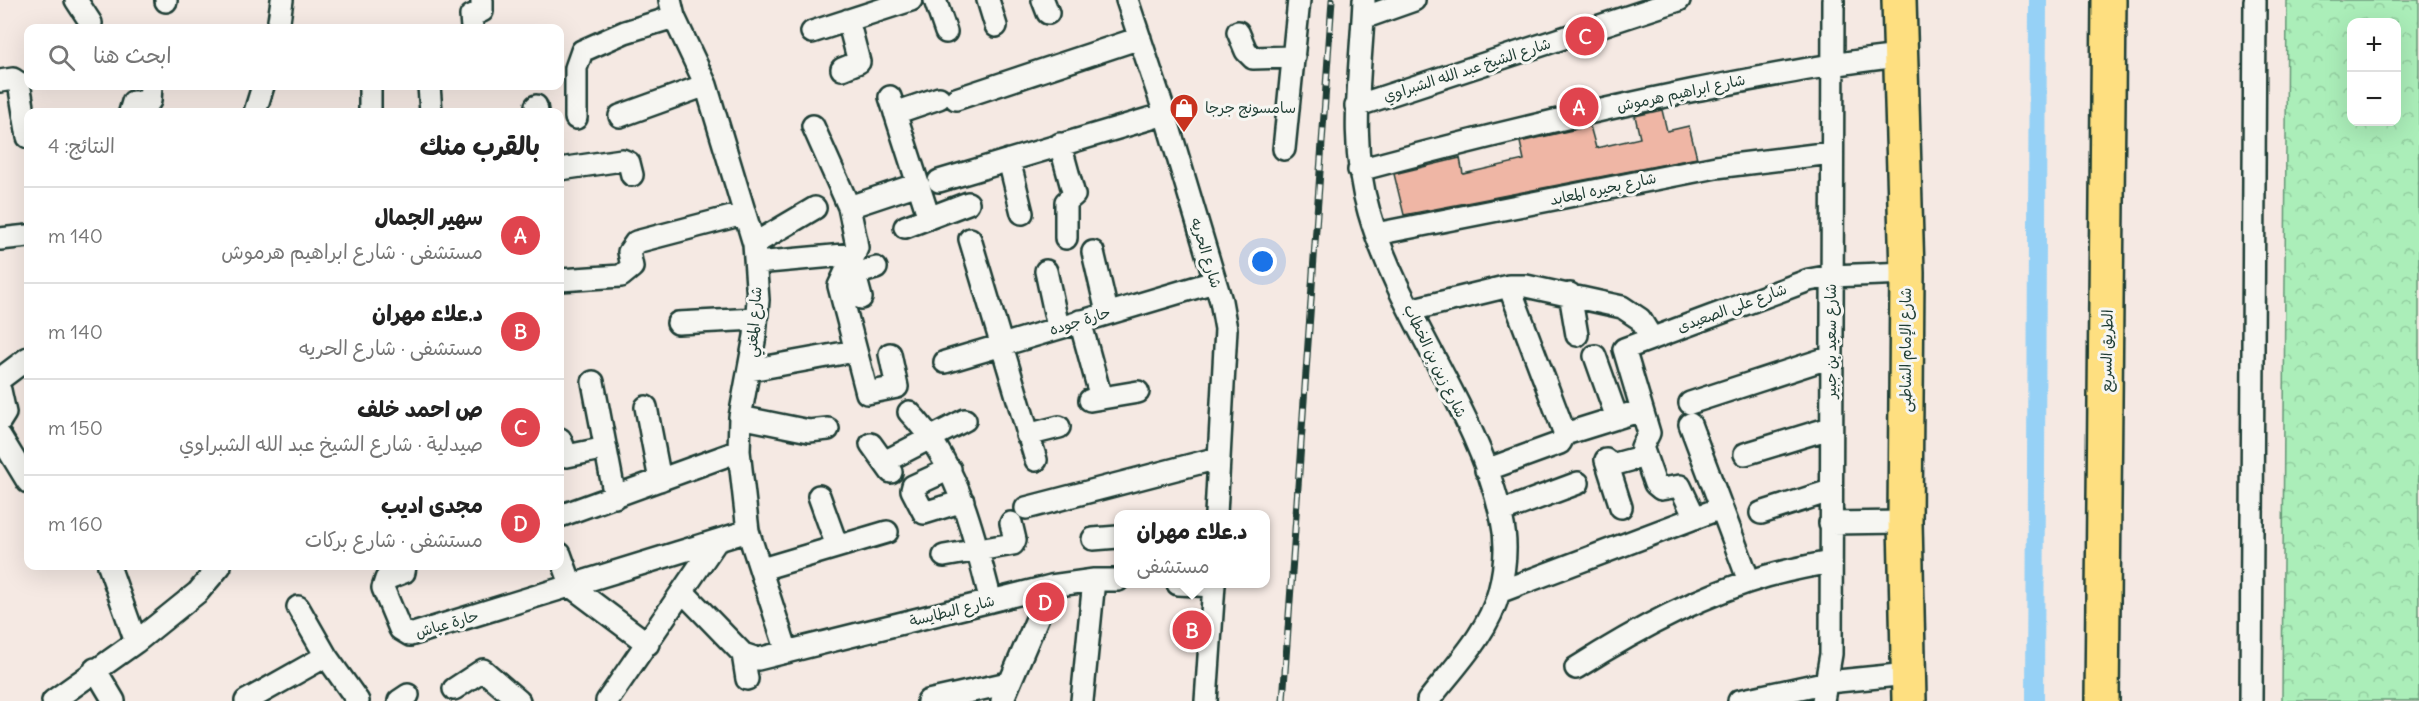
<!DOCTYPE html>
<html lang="ar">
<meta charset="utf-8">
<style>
:root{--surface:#fff;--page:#f6f6f6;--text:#222;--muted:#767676;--line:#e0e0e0;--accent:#db2777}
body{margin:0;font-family:Delius,"Playpen Sans Arabic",sans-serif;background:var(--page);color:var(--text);direction:rtl}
.controls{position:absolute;right:18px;top:18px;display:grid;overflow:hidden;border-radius:12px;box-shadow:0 6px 24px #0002}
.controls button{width:54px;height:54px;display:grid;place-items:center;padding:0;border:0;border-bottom:2px solid var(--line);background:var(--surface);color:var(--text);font:30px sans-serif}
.you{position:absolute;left:1263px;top:262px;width:21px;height:21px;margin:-15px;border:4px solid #fff;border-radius:50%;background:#1a73e8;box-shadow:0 0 0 9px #1a73e833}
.badge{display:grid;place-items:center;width:39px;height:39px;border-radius:50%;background:var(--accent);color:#fff;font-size:20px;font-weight:700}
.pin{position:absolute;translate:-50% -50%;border:3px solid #fff;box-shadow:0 2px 6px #0006}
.popup{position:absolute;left:1114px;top:510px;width:156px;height:78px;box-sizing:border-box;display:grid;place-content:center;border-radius:12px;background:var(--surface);filter:drop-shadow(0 2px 4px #0005);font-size:20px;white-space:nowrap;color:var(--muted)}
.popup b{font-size:22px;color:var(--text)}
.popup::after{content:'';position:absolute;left:50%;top:100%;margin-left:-12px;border:12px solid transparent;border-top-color:var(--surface)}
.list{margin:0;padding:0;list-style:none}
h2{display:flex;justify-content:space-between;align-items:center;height:78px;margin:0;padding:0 24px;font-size:26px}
h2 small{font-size:20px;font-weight:400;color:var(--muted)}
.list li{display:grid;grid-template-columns:39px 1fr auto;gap:18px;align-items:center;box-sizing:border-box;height:96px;padding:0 24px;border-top:2px solid var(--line)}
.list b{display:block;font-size:22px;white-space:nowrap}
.list p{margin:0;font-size:20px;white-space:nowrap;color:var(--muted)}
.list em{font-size:20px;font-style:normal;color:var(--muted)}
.icon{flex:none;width:33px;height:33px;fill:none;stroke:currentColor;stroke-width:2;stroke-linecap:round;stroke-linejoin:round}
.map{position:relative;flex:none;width:2419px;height:701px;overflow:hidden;direction:ltr}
.search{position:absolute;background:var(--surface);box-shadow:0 6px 24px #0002;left:24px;top:24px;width:540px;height:66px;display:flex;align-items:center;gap:15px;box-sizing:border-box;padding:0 21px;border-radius:12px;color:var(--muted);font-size:22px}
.panel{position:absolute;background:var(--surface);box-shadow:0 6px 24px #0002;left:24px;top:108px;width:540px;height:462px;border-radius:12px;direction:rtl}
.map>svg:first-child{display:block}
.forest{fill:url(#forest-crowns);stroke:#659676;stroke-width:1.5;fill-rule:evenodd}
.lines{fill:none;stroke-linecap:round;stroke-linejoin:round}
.canal{stroke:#96d1f6;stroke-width:18}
.building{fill:#efb6a5;stroke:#1f3d34;stroke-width:1.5}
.street-casing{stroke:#1f3d34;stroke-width:26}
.primary-casing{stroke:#1f3d34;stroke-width:38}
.street{stroke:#f6f6f2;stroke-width:21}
.primary{stroke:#fedf80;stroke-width:33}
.rail-casing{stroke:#1f3d34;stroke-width:7}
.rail{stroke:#f6f6f2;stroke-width:4.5;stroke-dasharray:14;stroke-linecap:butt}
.labels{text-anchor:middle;stroke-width:6;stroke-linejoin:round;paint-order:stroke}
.street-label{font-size:15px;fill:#1f3d34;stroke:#f6f6f2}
.poi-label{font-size:15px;fill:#1f3d34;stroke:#f6f6f2;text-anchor:start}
</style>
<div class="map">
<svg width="2419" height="701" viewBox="0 0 2419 701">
<defs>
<pattern id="forest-crowns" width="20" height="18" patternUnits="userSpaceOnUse" patternTransform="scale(1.5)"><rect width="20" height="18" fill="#abeeb9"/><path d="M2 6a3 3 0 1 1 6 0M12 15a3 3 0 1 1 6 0" fill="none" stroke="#93cda0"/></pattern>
</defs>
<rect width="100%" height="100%" fill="#f5e9e3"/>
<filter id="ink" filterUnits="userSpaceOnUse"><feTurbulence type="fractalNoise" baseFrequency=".0167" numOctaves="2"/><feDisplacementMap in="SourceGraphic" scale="12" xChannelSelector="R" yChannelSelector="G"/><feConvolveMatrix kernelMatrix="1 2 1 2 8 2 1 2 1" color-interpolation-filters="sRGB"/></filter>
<g filter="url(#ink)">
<path class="forest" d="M2287,0h132v701h-137zM2352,22h44v100h-44z"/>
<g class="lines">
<path class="canal" d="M2035,701l3,-701"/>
</g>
<path class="building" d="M1662,110l5,21 22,-5 8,32 -293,57 -10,-41 66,-16 3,16 61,-14 -4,-18 70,-16 6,22 44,-10 -5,-22z"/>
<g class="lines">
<g class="street-casing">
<path id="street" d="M76,0l15,23
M670,0l4,17 32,68 48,159 4,56 -3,36 -15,81 -1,34 9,80 39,121
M935,0l11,32
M988,0l8,26
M1043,0l5,13
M1127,0l38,114 56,187 5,28 -10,185
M1364,0c-3,72 -16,142 5,212 30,105 110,200 133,308 5,22 3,49 -3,72 -11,42 -45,75 -71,109
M166,1v-1
M1363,18l51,-18
M278,28l4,-28
M472,28l-1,-12 11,-5v-11
M812,32l99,-32
M1238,32l8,19 7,7 41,-1
M842,69l17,-7 -11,-42
M0,81l13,-2 6,4 9,54
M370,86v26
M429,86l2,26
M890,97l39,121
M956,99l184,-61
M536,106l1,6
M1356,106l323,-106
M130,112l3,-10 17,-1 1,-15
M255,112l8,-26
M895,113l44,-15
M620,116l86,-31
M576,118v-50l6,-17 43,-19 49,-15
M813,126l36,81 7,34 1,7 -18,38 28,107 30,-6 -7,-33
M1060,144l14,51 -8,7v36
M1284,149l15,-149
M1009,160l13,53
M560,169l62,-9 7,3 3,12
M1359,170c112,-30 223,-57 336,-80 69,-13 136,-27 206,-34
M939,181l226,-67
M849,207l69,-23
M905,227l63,-24
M1376,234l340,-67 115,-14
M0,239l28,-3
M970,239l66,221
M754,244l61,-36
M1093,252l14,60
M851,260l10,38
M756,263l99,-9
M1046,271l12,56
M855,274l21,-6
M560,280l61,-4 11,-9 -3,-15 7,-10 107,-28
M1509,286l56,148
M1570,294l7,41
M1410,310l99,-24h17l96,21 18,12 11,18
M1080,321l21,77
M678,323l78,-4
M1595,356l22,62
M945,362l269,-80
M750,370l105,-19
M0,379l28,-21
M593,382l22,115
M0,390l5,23 -5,8
M1090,400l48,-8
M1690,403l141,-46
M646,407l14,73
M909,412c50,52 64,121 82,189
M740,417l69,14 19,-2
M1690,424l59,157
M1027,435l32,-8
M0,436l28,46
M560,439l7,17 39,-8
M871,444l20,28
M1745,454l85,-26
M1606,460l15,47
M884,462l81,-42
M1608,466l37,-10
M950,469l-37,17 -1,4 12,23 39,-12
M1486,470l74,-27 5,-9 77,-24
M819,496l18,50
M1026,508l192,-50
M1500,512l78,-29
M1761,513l69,-22
M560,516l179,-65
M1695,518l-15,-32 -19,3 -6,-5 -13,-37 7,-14 -25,-84 185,-69 22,-4 76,-3
M1830,523l75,-1
M1093,539l25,-2
M560,554l12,33 76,57
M944,556l69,-12 2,-4 -4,-17
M109,566l27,76
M405,566l-1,6 -18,7 -3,9 17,41 10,6 338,-104
M762,569l125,-37
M1178,584l36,2
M683,592l60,62 15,5 293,-73 43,-6h24
M1499,592l222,-84
M298,607l28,49 32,45
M743,654l4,25
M1576,668c60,-38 124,-73 191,-92 21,-6 42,-10 63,-14
M95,669l19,32
M454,689l29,-19 36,31
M53,701l83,-59 62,-50 22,-26
M246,701l80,-45
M399,701l9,-6
M607,701l109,-159
M928,701l80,-18
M1002,701l49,-115
M1082,701l12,-121
M1206,701l8,-117
M1739,701l89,-19 80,-8
M1823,701l8,-47 2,-654
M2251,701l4,-701"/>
</g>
<g class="primary-casing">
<path id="primary" d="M1899,0l8,273 -2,249 4,179
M2102,701l7,-701"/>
</g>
<use href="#street" class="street"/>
<use href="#primary" class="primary"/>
<g class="rail-casing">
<path id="rail" d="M1283,701l49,-701"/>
</g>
<use href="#rail" class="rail"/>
</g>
</g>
<defs>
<g id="shop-pin" transform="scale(1.5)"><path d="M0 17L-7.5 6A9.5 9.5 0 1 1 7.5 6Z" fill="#c8321e" stroke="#f6f6f2"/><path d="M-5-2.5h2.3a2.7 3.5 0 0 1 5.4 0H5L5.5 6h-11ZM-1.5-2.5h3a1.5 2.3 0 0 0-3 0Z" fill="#fff"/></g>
</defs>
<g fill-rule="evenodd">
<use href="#shop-pin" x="1184" y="108"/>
</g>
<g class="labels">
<g class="street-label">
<text transform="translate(1467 70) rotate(-18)" y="5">شارع الشيخ عبد الله الشبراوي</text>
<text transform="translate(1681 93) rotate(-12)" y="5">شارع ابراهيم هرموش</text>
<text transform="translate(1603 189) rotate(-12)" y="5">شارع بحيره المعابد</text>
<text transform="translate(1206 253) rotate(73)" y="5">شارع الحريه</text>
<text transform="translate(1732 308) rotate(-20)" y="5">شارع على الصعيدى</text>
<text transform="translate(1080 321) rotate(-17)" y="5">حارة جوده</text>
<text transform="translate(754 322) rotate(-86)" y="5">شارع المغني</text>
<text transform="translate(1831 341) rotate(-90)" y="5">شارع سعيد بن جبير</text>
<text transform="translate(1906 350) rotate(-90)" y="5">شارع الإمام الشاطبى</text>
<text transform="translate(2107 351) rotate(-89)" y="5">الطريق السريع</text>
<text transform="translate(1435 361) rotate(64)" y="5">شارع زين بن الخطاب</text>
<text transform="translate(952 611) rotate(-14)" y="5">شارع البطايسة</text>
<text transform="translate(447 624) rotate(-16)" y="5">حارة عياش</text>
</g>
<g class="poi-label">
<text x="1205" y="113">سامسونج جرجا</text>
</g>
</g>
</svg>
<div class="controls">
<button>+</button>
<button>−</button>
</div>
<div class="you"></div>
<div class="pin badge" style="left:1579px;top:107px;background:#e0444e">A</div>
<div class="pin badge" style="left:1192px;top:630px;background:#e0444e">B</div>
<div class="popup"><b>د.علاء مهران</b>مستشفى</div>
<div class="pin badge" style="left:1585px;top:36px;background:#e0444e">C</div>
<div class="pin badge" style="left:1045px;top:602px;background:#e0444e">D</div>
<div class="search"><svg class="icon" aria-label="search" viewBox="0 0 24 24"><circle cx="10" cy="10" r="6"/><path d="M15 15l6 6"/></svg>ابحث هنا</div>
<section class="panel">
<h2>بالقرب منك<small>النتائج: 4</small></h2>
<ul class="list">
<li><span class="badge" style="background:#e0444e">A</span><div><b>سهير الجمال</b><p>مستشفى · شارع ابراهيم هرموش</p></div><em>140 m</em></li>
<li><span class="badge" style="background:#e0444e">B</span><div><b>د.علاء مهران</b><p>مستشفى · شارع الحريه</p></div><em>140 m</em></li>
<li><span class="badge" style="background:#e0444e">C</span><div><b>ص احمد خلف</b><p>صيدلية · شارع الشيخ عبد الله الشبراوي</p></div><em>150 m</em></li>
<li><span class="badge" style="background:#e0444e">D</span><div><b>مجدى اديب</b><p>مستشفى · شارع بركات</p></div><em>160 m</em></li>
</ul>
</section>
</div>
